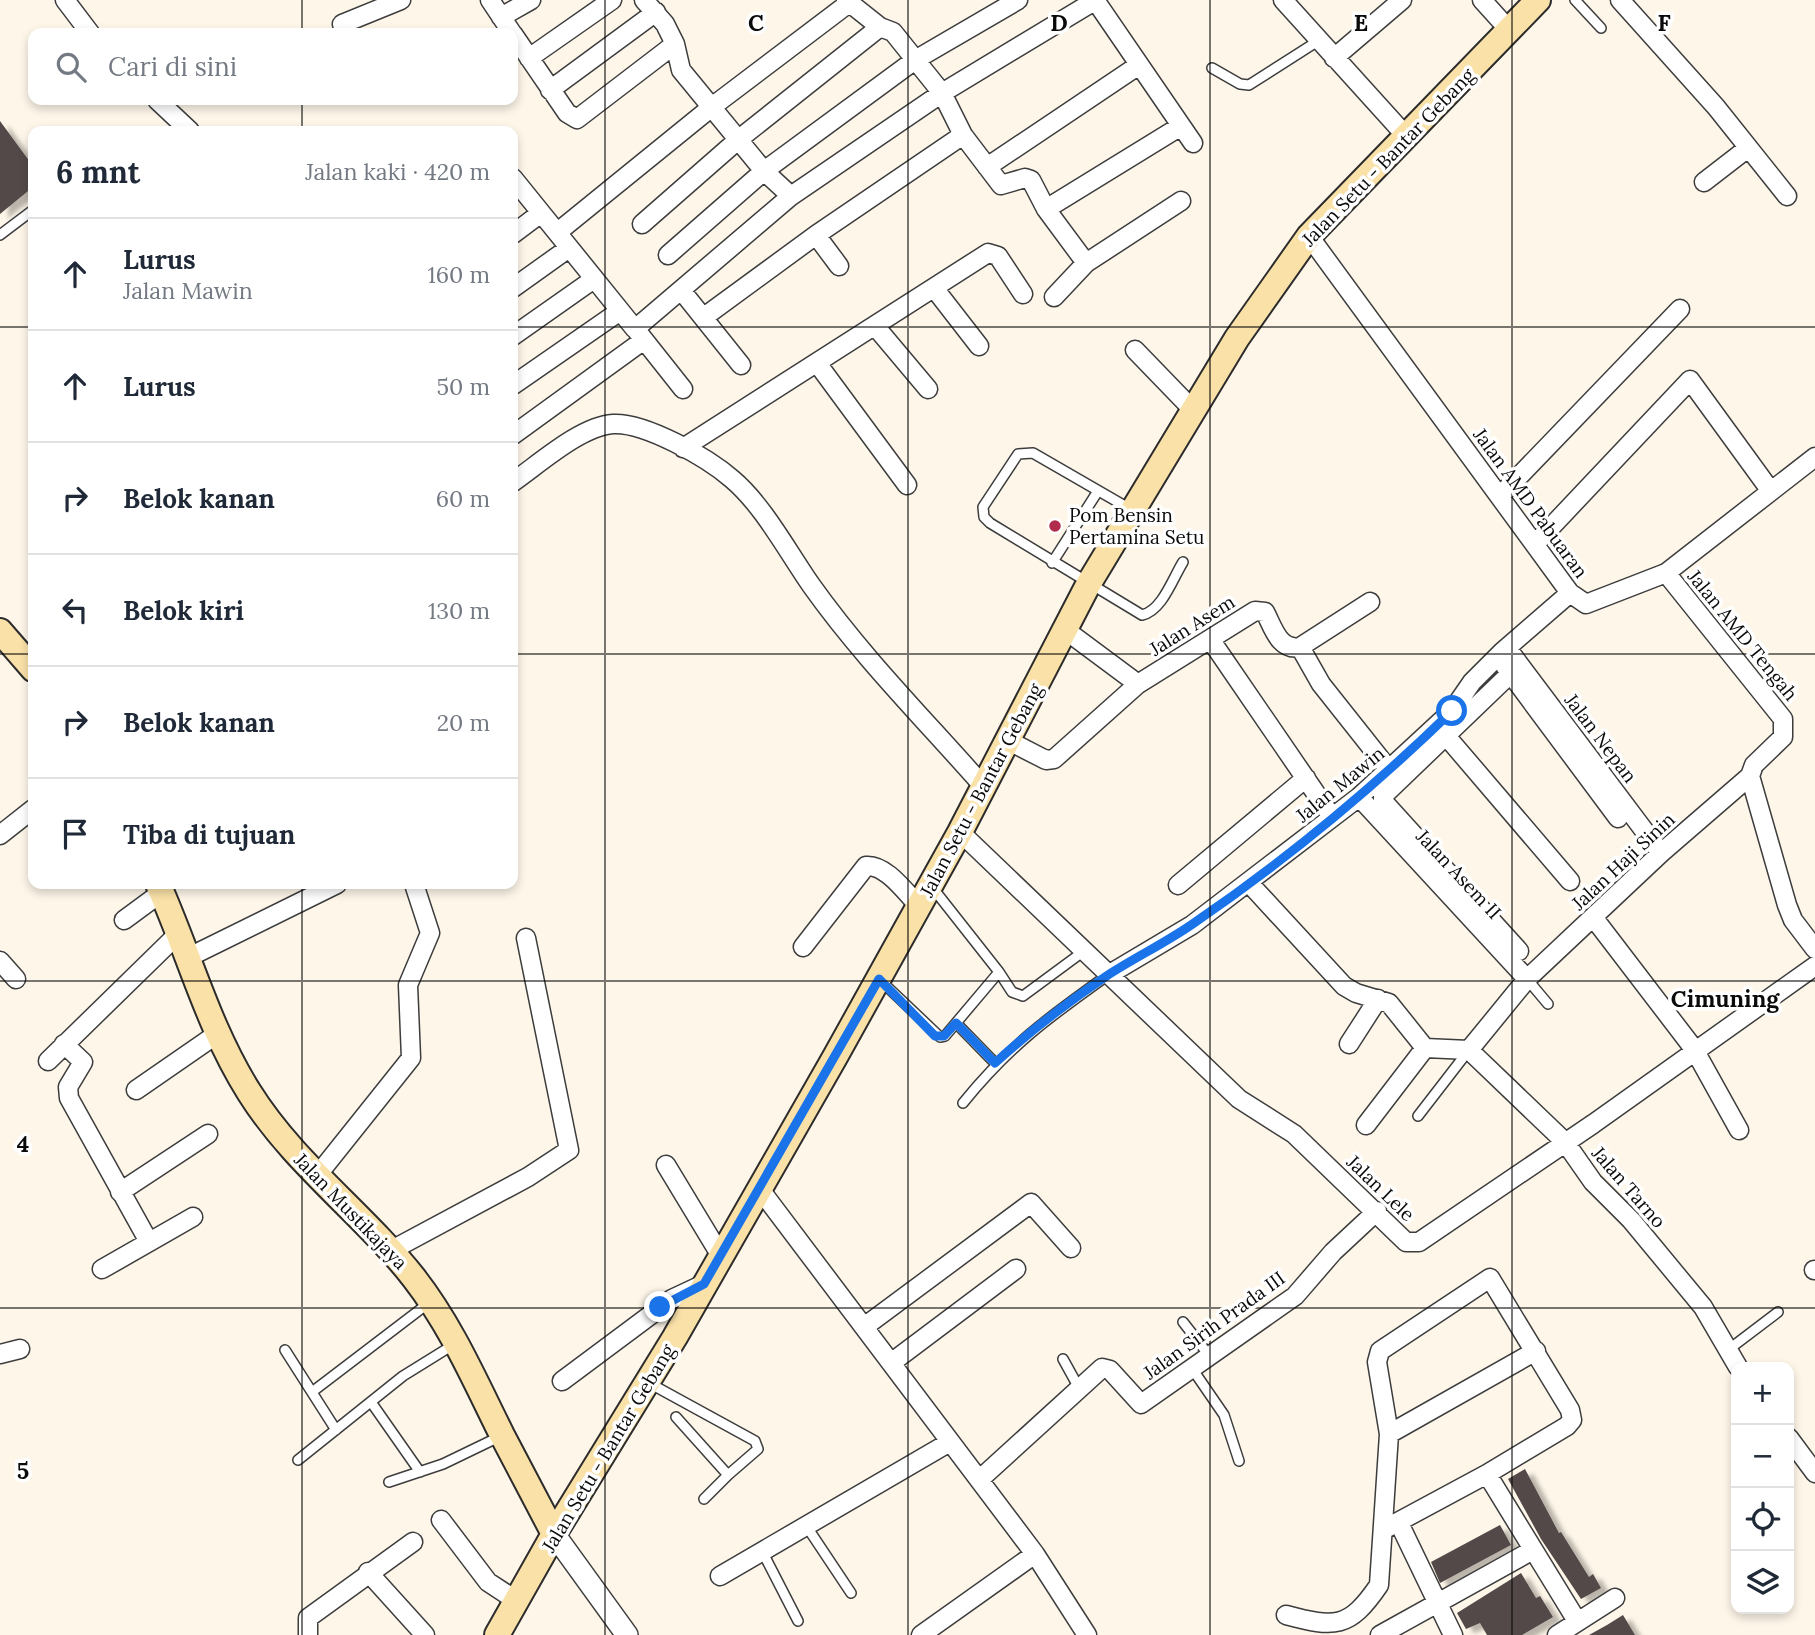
<!DOCTYPE html>
<html lang="id">
<meta charset="utf-8">
<style>
:root{--surface:#fff;--page:#f6f6f7;--text:#1f2937;--muted:#747a83;--line:#e0e1e3}
body{margin:0;font-family:Lora,serif;background:var(--page);color:var(--text)}
.controls{position:absolute;right:21px;bottom:21px;display:grid;overflow:hidden;border-radius:14px;box-shadow:0 4px 10px #0003}
.controls button{width:63px;height:63px;display:grid;place-items:center;padding:0;border:0;border-bottom:2px solid var(--line);background:var(--surface);color:var(--text);font:35px sans-serif}
.stop{position:absolute;width:21px;height:21px;margin:-16px;border:5px solid #1a73e8;border-radius:50%;background:#fff}
.stop.end{background:#1a73e8;border-color:#fff;box-shadow:0 2px 7px #0008}
.list{margin:0;padding:0;list-style:none}
h2{display:flex;justify-content:space-between;align-items:center;height:91px;margin:0;padding:0 28px;font-size:30px}
h2 small{font-size:23px;font-weight:400;color:var(--muted)}
.list li{display:grid;grid-template-columns:46px 1fr auto;gap:21px;align-items:center;box-sizing:border-box;height:112px;padding:0 28px;border-top:2px solid var(--line)}
.list b{display:block;font-size:26px;white-space:nowrap}
.list p{margin:0;font-size:23px;white-space:nowrap;color:var(--muted)}
.list em{font-size:23px;font-style:normal;color:var(--muted)}
.icon{flex:none;width:38px;height:38px;fill:none;stroke:currentColor;stroke-width:2;stroke-linecap:round;stroke-linejoin:round}
.map{position:relative;flex:none;width:1815px;height:1635px;overflow:hidden}
.search{position:absolute;background:var(--surface);box-shadow:0 4px 10px #0003;left:28px;top:28px;width:490px;height:77px;display:flex;align-items:center;gap:18px;box-sizing:border-box;padding:0 24px;border-radius:14px;color:var(--muted);font-size:26px}
.panel{position:absolute;background:var(--surface);box-shadow:0 4px 10px #0003;left:28px;top:126px;width:490px;height:763px;border-radius:14px}
.map>svg:first-child{display:block}
.building{fill:#524a48;filter:url(#shadow)}
.lines{fill:none;stroke-linecap:round;stroke-linejoin:round}
.service-casing{stroke:#3d3d3d;stroke-width:12}
.minor-casing{stroke:#3d3d3d;stroke-width:21}
.tertiary-casing{stroke:#3d3d3d;stroke-width:24}
.secondary-casing{stroke:#2c2c2c;stroke-width:28}
.service{stroke:#fff;stroke-width:9}
.minor{stroke:#fff;stroke-width:18}
.tertiary{stroke:#fff;stroke-width:21}
.secondary{stroke:#fae1a8;stroke-width:24}
.route{stroke:#1a73e8;stroke-width:9}
.grid{fill:none;stroke:#0a0a0a;stroke-width:2;stroke-opacity:0.55}
.poi-dot{fill:#b12c4c;stroke:#fff;stroke-width:2.5}
.labels{text-anchor:middle;stroke-width:7;stroke-linejoin:round;paint-order:stroke}
.street-label{font-size:19px;fill:#0a0a0a;stroke:#fff}
.poi-label{font-size:19px;fill:#0a0a0a;stroke:#fff;text-anchor:start}
.quarter-label{font-size:23px;font-weight:bold;fill:#0a0a0a;stroke:#fff}
.grid-label{font-size:23px;text-anchor:middle;font-weight:bold;fill:#0a0a0a;stroke:#fff;stroke-width:7;stroke-linejoin:round;paint-order:stroke}
</style>
<div class="map">
<svg width="1815" height="1635" viewBox="0 0 1815 1635">
<defs>
<filter id="shadow"><feDropShadow dx="8" dy="4.5" stdDeviation="2" flood-color="#0004"/></filter>
</defs>
<rect width="100%" height="100%" fill="#fef6e9"/>
<path class="building" d="M0,121l33,45v21l-33,27z
M1525,1469l34,64 2,-1 28,45 4,-3 8,14 -20,11 -40,-60 -33,-60z
M1500,1525l11,20 -71,38 -9,-21z
M1521,1573l15,25 4,-2 13,21 -31,18h-35l-7,-12 -14,6 -9,-16z
M1623,1615l12,20h-46l18,-10z"/>
<g class="lines">
<g class="service-casing">
<path id="service" d="M1575,0l26,28
M1212,68l28,16 9,1 69,-44
M0,235l33,-25
M1130,509l-97,-56 -15,1 -35,53 1,10 6,6 152,92c20,-4 31,-37 41,-53
M1052,563l46,-72
M999,972l13,20 11,4 61,-45
M1527,979l21,25
M880,980l60,57 5,-1 54,-64 -67,-85
M956,1023l39,40
M963,1103c46,-57 86,-86 145,-128
M1418,1116l51,-66
M1183,1322l25,32
M285,1350l51,80
M1728,1350l50,-38
M1063,1359l16,29
M1191,1367l33,48 15,46
M649,1383l106,58 3,8 -30,26 -52,-58
M312,1392l118,-90
M371,1402l49,70
M298,1460l105,-84 50,-31
M389,1482l54,-18 58,-28
M704,1499l24,-24
M807,1527l44,66
M762,1551l36,70"/>
</g>
<g class="minor-casing">
<path id="minor" d="M65,0l25,33
M490,0l22,33
M644,0l21,24 10,20 6,26 83,101 27,25
M1095,0l98,143
M1283,0l123,136
M1482,0l28,31
M1620,0l96,107 71,89
M501,17l30,-17
M342,24l59,-24
M513,34l54,79 10,6 98,-75
M529,58l83,-58
M1334,58l68,-58
M550,90l106,-78
M157,100l33,31
M963,135l38,50 24,-7 6,2 15,29 40,54
M987,167l152,-102
M513,178l122,151 156,-133 151,-103 154,-93
M1704,182l44,-34
M1046,209l135,-83
M642,224l97,-85 141,-112
M559,231l154,-125 136,-103
M513,234l28,-21
M1309,236l261,357 16,11 80,-31 149,-116
M668,255l96,-84 151,-111 103,-60
M839,266l-23,-31 147,-100 -21,-42 -49,-61 -13,-5 -34,-27
M513,288l56,-40
M934,288l45,58
M681,290l60,75
M1054,297l32,-34 95,-62
M704,317l112,-82
M875,326l53,63
M637,331l46,58
M513,336l81,-57
M1135,350l59,61
M817,363l90,122
M513,385l107,-74
M513,435l131,-95
M683,448l305,-195 10,3 25,38
M513,482c26,-18 68,-56 100,-58 32,-2 95,34 119,55 31,26 56,73 79,106 51,72 115,136 173,202
M1500,496l180,-187
M1535,544l155,-164 80,110
M1666,573l117,146v18l-29,28 -4,11 37,129 6,15 22,29
M1064,629l74,55 117,-73 10,1c8,15 14,39 35,35l70,-45
M1210,639l122,178
M1300,647l21,37 69,87
M1507,648l154,205
M1505,666l113,152
M1509,675l-126,121v5l136,150
M1447,737l123,144
M1009,741l37,19 8,-1 84,-75
M1359,797l168,182
M960,832l279,267 55,35 112,108h13l174,-118 222,-158
M0,835l33,-26
M1249,883l95,103 12,7 33,10 36,45 44,2
M1178,885l128,-107
M1593,917l101,132 45,81
M124,920l38,-28
M803,947l63,-81c20,-2 40,27 53,40
M187,958l150,-74
M0,961l16,18
M1108,975l84,-50 167,-128 93,-86 20,-29 30,-30 68,-59
M64,1044l19,18 -15,25 1,11 80,144
M1349,1044l29,-45
M1469,1050l96,92 28,40 38,38 72,87 35,60
M1469,1050l58,-71 134,-126 89,-77
M48,1061l130,-127
M136,1090l81,-56
M1366,1125l59,-77
M666,1165l55,91
M316,1177l95,-119 -3,-73 22,-52 -16,-49
M759,1188l276,366 52,81
M120,1192l88,-58
M390,1251l138,-74 41,-27 -43,-212
M102,1269l91,-52
M1814,1270h1
M864,1327l167,-124 40,45
M0,1354l20,-5
M891,1363l125,-94
M562,1381l110,-82 32,-15
M1389,1434l147,-83
M1789,1438l26,35
M1487,1474l90,147
M979,1480l123,-112 8,2 31,34 154,-108 38,-44 44,-41
M441,1520l47,62 29,19
M1399,1523l54,112
M368,1572l57,63
M720,1576l230,-134
M1286,1615c49,13 63,14 93,-30l10,-151 -12,-72 3,-11 110,-73 80,132 2,10 -5,6 -80,48 -104,56
M308,1635v-17l105,-76
M921,1635l114,-81
M1380,1635l153,-85
M1557,1635l58,-37"/>
</g>
<g class="tertiary-casing">
<path id="tertiary" d="M554,1534l73,101"/>
</g>
<g class="secondary-casing">
<path id="secondary" d="M0,631l33,38
M158,884c31,69 50,143 91,208 45,72 114,121 165,186 38,49 61,103 88,157 17,33 35,66 52,99
M497,1635l57,-101 121,-197 160,-280 125,-225 129,-249 148,-245 72,-102 229,-236"/>
</g>
<use href="#service" class="service"/>
<use href="#minor" class="minor"/>
<use href="#tertiary" class="tertiary"/>
<use href="#secondary" class="secondary"/>
</g>
<g class="lines">
<path class="route" d="M660,1307l44,-23 175,-305 56,57h9l12,-13 39,40c35,-32 73,-61 113,-88 28,-18 59,-33 86,-52 92,-63 178,-134 258,-212"/>
</g>
<path class="grid" d="M302,0v33M605,0v1635M908,0v1635M1210,0v1635M1512,0v1635M302,100v31M0,327h33M513,327h1302M0,654h33M513,654h1302M302,884v751M0,981h1815M0,1308h1815"/>
<circle class="poi-dot" cx="1055" cy="526" r="7"/>
<g class="labels">
<g class="street-label">
<text transform="translate(1388 157) rotate(-46)" y="7">Jalan Setu - Bantar Gebang</text>
<text transform="translate(1531 503) rotate(54)" y="7">Jalan AMD Pabuaran</text>
<text transform="translate(1192 625) rotate(-32)" y="7">Jalan Asem</text>
<text transform="translate(1743 635) rotate(51)" y="7">Jalan AMD Tengah</text>
<text transform="translate(1601 738) rotate(53)" y="7">Jalan Nepan</text>
<text transform="translate(1340 784) rotate(-39)" y="7">Jalan Mawin</text>
<text transform="translate(981 790) rotate(-62)" y="7">Jalan Setu - Bantar Gebang</text>
<text transform="translate(1623 861) rotate(-43)" y="7">Jalan Haji Sinin</text>
<text transform="translate(1459 874) rotate(47)" y="7">Jalan Asem II</text>
<text transform="translate(1629 1187) rotate(49)" y="7">Jalan Tarno</text>
<text transform="translate(1381 1188) rotate(44)" y="7">Jalan Lele</text>
<text transform="translate(351 1211) rotate(46)" y="7">Jalan Mustikajaya</text>
<text transform="translate(1214 1325) rotate(-36)" y="7">Jalan Sirih Prada III</text>
<text transform="translate(608 1448) rotate(-59)" y="7">Jalan Setu - Bantar Gebang</text>
</g>
<g class="poi-label">
<text x="1069" y="522">Pom Bensin<tspan x="1069" dy="22">Pertamina Setu</tspan></text>
</g>
<g class="quarter-label">
<text x="1725" y="1007">Cimuning</text>
</g>
</g>
<g class="grid-label">
<text x="756" y="31">C</text>
<text x="1059" y="31">D</text>
<text x="1361" y="31">E</text>
<text x="1664" y="31">F</text>
<text x="23" y="1152">4</text>
<text x="23" y="1479">5</text>
</g>
</svg>
<div class="controls">
<button>+</button>
<button>−</button>
<button><svg class="icon" aria-label="locate" viewBox="0 0 24 24"><circle cx="12" cy="12" r="6"/><path d="M12 2v4M12 18v4M2 12h4M18 12h4"/></svg></button>
<button><svg class="icon" aria-label="layers" viewBox="0 0 24 24"><path d="M12 4l9 5-9 5-9-5zM3 14l9 5 9-5"/></svg></button>
</div>
<div class="stop" style="left:1452px;top:711px"></div>
<div class="stop end" style="left:660px;top:1307px"></div>
<div class="search"><svg class="icon" aria-label="search" viewBox="0 0 24 24"><circle cx="10" cy="10" r="6"/><path d="M15 15l6 6"/></svg>Cari di sini</div>
<section class="panel">
<h2>6 mnt<small>Jalan kaki · 420 m</small></h2>
<ul class="list">
<li><svg class="icon" aria-label="ahead" viewBox="0 0 24 24"><path d="M12 20V5M6 11l6-6 6 6"/></svg><div><b>Lurus</b><p>Jalan Mawin</p></div><em>160 m</em></li>
<li><svg class="icon" aria-label="ahead" viewBox="0 0 24 24"><path d="M12 20V5M6 11l6-6 6 6"/></svg><div><b>Lurus</b></div><em>50 m</em></li>
<li><svg class="icon" aria-label="right" viewBox="0 0 24 24"><path d="M7 20v-9h11M14 6l5 5-5 5"/></svg><div><b>Belok kanan</b></div><em>60 m</em></li>
<li><svg class="icon" aria-label="left" viewBox="0 0 24 24"><path d="M17 20v-9H6M10 6l-5 5 5 5"/></svg><div><b>Belok kiri</b></div><em>130 m</em></li>
<li><svg class="icon" aria-label="right" viewBox="0 0 24 24"><path d="M7 20v-9h11M14 6l5 5-5 5"/></svg><div><b>Belok kanan</b></div><em>20 m</em></li>
<li><svg class="icon" aria-label="arrive" viewBox="0 0 24 24"><path d="M6 21V4h12l-3 4 3 4H6"/></svg><div><b>Tiba di tujuan</b></div></li>
</ul>
</section>
</div>
